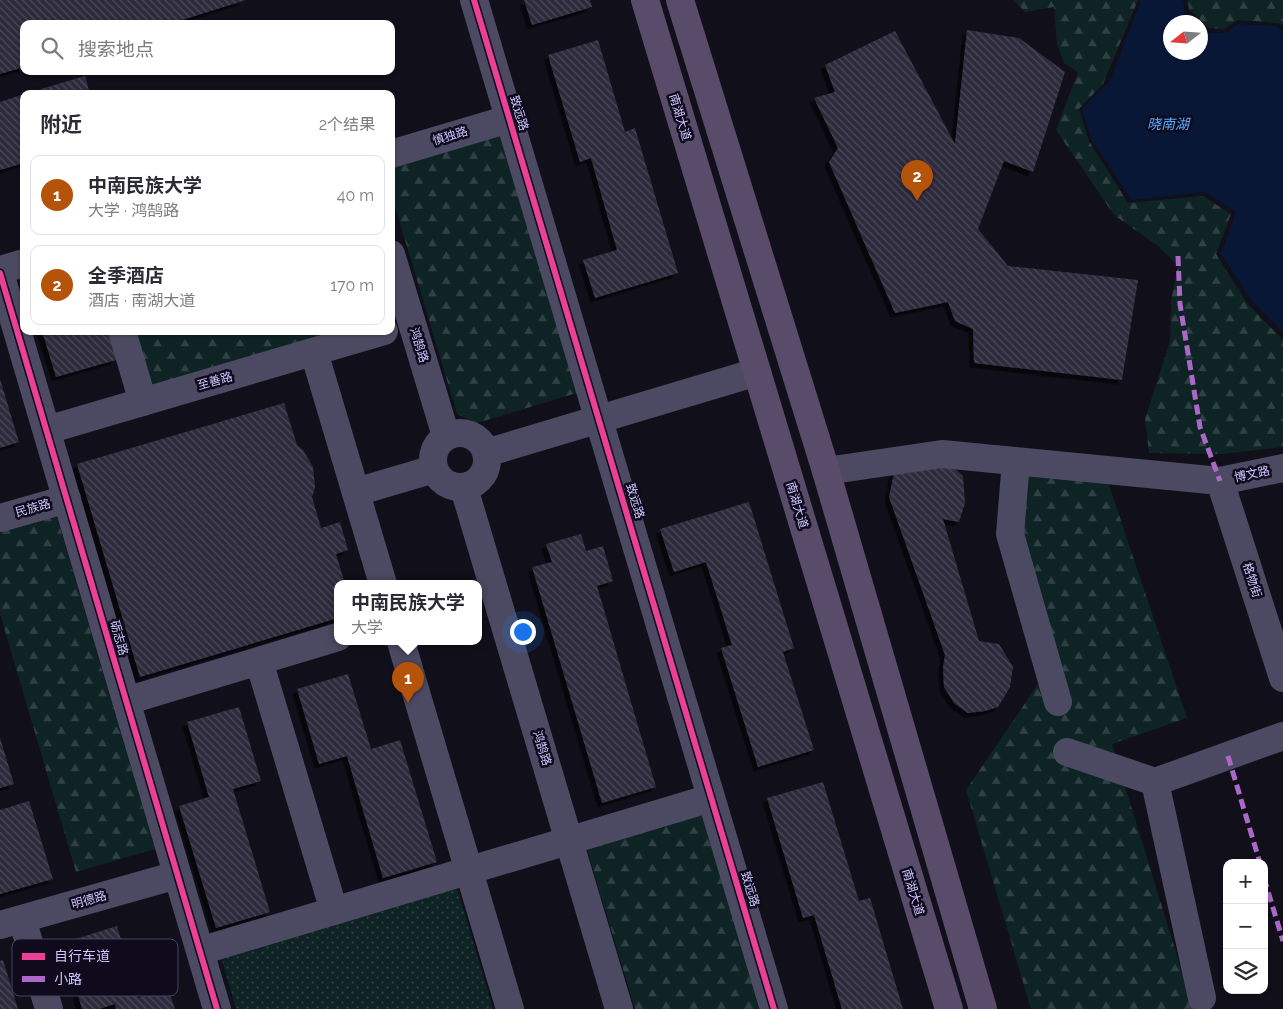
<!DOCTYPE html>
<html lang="zh">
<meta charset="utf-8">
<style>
:root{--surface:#fff;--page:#f7f7f7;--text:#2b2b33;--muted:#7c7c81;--line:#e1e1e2;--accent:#b45309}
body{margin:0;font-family:Raleway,"Noto Sans SC",sans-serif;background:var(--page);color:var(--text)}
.controls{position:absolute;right:15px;bottom:15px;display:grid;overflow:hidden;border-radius:10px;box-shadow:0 1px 4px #0004}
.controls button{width:45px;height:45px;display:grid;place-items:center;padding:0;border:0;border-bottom:1px solid var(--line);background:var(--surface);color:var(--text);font:25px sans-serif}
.compass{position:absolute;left:1163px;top:15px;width:45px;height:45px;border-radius:50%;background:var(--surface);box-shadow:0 1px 4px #0004;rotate:253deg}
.you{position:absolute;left:522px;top:631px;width:18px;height:18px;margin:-12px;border:4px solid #fff;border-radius:50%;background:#1a73e8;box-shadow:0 0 0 8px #1a73e833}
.badge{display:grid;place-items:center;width:32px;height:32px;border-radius:50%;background:var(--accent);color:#fff;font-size:16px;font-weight:700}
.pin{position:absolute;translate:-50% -41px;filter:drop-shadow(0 1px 2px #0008)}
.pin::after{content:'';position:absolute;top:26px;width:18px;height:15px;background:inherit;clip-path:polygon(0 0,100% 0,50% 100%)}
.popup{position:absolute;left:334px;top:580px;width:148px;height:65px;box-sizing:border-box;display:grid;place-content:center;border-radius:10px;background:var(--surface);filter:drop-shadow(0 1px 4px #0005);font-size:16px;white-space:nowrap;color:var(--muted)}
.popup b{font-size:19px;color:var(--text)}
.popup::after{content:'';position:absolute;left:50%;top:100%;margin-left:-10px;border:10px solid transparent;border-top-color:var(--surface)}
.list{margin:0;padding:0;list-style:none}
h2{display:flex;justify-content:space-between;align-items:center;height:65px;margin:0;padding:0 20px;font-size:21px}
h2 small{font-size:16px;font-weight:400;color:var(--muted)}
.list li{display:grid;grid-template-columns:32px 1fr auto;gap:15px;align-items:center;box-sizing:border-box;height:80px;margin:0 10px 10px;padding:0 10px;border:1px solid var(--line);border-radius:10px}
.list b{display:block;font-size:19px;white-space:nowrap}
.list p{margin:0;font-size:16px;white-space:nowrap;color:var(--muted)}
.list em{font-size:16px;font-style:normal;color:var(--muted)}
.icon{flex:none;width:28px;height:28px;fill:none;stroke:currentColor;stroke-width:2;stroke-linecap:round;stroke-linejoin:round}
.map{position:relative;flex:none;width:1283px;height:1009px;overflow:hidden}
.search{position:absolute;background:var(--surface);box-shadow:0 1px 4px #0004;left:20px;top:20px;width:375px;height:55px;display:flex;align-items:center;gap:12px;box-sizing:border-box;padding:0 18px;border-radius:10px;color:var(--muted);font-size:19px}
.panel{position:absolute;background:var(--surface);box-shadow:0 1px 4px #0004;left:20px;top:90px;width:375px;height:245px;border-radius:10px}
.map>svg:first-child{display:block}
.grass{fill:url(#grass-dots)}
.forest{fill:url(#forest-firs)}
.water{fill:#091736}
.building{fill:url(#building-back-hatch);filter:url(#shadow)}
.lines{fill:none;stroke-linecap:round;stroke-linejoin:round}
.minor{stroke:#4c4a62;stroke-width:28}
.major{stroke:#594c6b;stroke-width:28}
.quiet{stroke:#ac68c9;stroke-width:5;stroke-dasharray:10 5;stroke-linecap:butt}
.cycleway-casing{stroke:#0f0b1d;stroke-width:9}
.cycleway{stroke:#ea4096;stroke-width:6}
.labels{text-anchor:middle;stroke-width:5;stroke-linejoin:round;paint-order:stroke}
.street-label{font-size:12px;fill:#cfc7ff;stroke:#0f0b1d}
.water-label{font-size:14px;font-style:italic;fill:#55abff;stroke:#0f0b1d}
.key{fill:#0f0b1d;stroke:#494361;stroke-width:1}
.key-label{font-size:14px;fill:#cfc7ff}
</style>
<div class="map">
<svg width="1283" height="1009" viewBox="0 0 1283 1009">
<defs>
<pattern id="grass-dots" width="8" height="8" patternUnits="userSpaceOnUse" patternTransform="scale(1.25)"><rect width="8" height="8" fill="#0e2324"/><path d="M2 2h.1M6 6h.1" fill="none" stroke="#304145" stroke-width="1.8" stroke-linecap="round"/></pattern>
<pattern id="forest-firs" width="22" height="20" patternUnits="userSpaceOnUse" patternTransform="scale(1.25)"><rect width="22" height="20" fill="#0e2324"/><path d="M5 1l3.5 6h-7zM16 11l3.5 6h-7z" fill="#304145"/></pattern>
<pattern id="building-back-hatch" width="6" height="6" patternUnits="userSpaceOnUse" patternTransform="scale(1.25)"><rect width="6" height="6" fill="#2f2c3c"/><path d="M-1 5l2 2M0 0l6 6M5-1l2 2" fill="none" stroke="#4c4959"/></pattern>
<filter id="shadow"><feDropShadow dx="-4.5" dy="4.5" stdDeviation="0" flood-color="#0009"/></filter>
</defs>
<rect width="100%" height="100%" fill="#110f19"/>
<path class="grass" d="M457,888l36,121h-257l-15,-52z"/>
<path class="forest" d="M1013,0h125l-35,84 -24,25 10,32 39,62 75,-7 28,18 -15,40 31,49 36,37v107l-62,7 -72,-1 -4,-34 25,-78 1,-40 7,-35 -20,-20 -44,-31 -58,-85 22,-58 -14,-9 -7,-19 -3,-37 -29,5z
M1188,0h95v26l-5,-3 -40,-3 -15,9 -15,-1 -19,-18z
M502,131l78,261 -103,31 -20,-9 -66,-221v-29z
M136,331h205l-189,56z
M1011,462l98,23 78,233 -75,26 80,260 13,5h-174l-65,-219 89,-131 -45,-125z
M56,514l99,335 -79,23 -76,-258v-84z
M703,811l59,198h-127l-49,-163z"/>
<path class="water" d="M1141,0h42l2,13 9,9h-24v30h30l1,-24 4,5h20l13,-9 38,2 7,5v301l-31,-31 -31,-47 15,-42 -31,-20 -73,8 -41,-61 -9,-30 28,-28z"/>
<path class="building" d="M0,0h246l-77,24h-145v43l-24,7z
M524,0h66l2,7 -60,18z
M967,30l52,8 46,34 -32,100 -29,-11 -26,68 30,37 130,14 -16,100 -148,-17 -1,-34 -18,-8 -7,-19 -53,11 -66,-151 9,-14 -24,-50 21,-6 -10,-27 70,-34 60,113z
M598,40l27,92 10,-4 43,145 -83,25 -12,-38 34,-10 -26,-92 -11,4 -32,-107z
M85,76l5,18h-62v-1z
M24,94v69l-24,7v-68z
M42,331h66l8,29 -60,17z
M0,379l19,63 -19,6z
M284,403l13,42 6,5 10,17 2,20 -3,10 9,31 19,-6 8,28 -12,4 9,30h-7v34l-198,59 -63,-213z
M948,463l15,13 2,27 -6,19 -16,-3 36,122 20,3 14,23 -3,20 -12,20 -13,4 -17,2 -14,-10 -10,-16 -1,-19 2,-13 -56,-158 5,-24z
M749,502l45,146 -11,4 31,98 -56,17 -37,-119 11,-3 -26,-83 -32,10 -14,-43z
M581,534l5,17 17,-5 10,35 -16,5 59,201 -54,16 -70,-236 20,-5 -6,-18z
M348,674l23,75 29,-9 37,122 -54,16 -36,-122 -28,8 -22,-75z
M239,707l22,74 -28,8 37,123 -54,16 -37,-122 30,-9 -22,-75z
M0,738l14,46 -14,4z
M823,782l36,119 11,-3 33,111h-61l-28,-94 -11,3 -36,-120z
M29,801l24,78 -53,15v-84z
M117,926l21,72 30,-10 7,21h-59l-1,-5 -16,5h-17l-19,-66z
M3,960l15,49h-18v-48z"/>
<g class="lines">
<path class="minor" d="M474,0l300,1009
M391,154l118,-35
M391,254l55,182
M0,270l24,-7
M0,273l217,736
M122,331l21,71
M314,352l69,232
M47,430l337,-99
M433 460a27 27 0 1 1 54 0a27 27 0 1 1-54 0Z
M486,453l271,-81
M1016,461l-6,73 48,168
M826,471l116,-17 278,27 63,-13
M1220,481l63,197
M464,488l155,521
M356,492l78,-23
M0,518l67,-19
M401,642l109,367
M259,661l75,250
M126,701l212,-64
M1067,752l88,30 128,-46
M1155,782l47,216
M22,919l27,90
M0,925l177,-50
M200,951l511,-153"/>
<path class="major" d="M645,0l304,1009
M680,0l146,471 157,538"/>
<path class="quiet" d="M1178,256l2,48 20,123 20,54
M1228,756l32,107
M1264,878l19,63"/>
<g class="cycleway-casing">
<path id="cycleway" d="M474,0l300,1009
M0,273l217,736"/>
</g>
<use href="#cycleway" class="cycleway"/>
</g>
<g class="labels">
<g class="street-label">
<text transform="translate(519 113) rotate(73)" y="4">致远路</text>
<text transform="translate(680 117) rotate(73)" y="4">南湖大道</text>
<text transform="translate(450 136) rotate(-17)" y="4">慎独路</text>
<text transform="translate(419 345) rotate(73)" y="4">鸿鹄路</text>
<text transform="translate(215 381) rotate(-16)" y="4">至善路</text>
<text transform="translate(1252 474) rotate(-12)" y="4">博文路</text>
<text transform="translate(635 501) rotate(73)" y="4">致远路</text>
<text transform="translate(797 505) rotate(73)" y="4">南湖大道</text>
<text transform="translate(33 508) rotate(-16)" y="4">民族路</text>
<text transform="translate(1252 580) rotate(72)" y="4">格物街</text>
<text transform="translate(119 638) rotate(74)" y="4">砺志路</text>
<text transform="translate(542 748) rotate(73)" y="4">鸿鹄路</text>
<text transform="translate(750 889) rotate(73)" y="4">致远路</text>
<text transform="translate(913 892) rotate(73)" y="4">南湖大道</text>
<text transform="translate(89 900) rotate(-16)" y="4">明德路</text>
</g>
<g class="water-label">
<text x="1168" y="129">晓南湖</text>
</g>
</g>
<rect x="12" y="939" width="166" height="57" rx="8" class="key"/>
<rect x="22" y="953" width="23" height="7" fill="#ea4096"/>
<rect x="22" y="976" width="23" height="6" fill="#ac68c9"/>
<g class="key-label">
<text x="54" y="961">自行车道</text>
<text x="54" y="984">小路</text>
</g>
</svg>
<div class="controls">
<button>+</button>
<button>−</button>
<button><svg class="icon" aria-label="layers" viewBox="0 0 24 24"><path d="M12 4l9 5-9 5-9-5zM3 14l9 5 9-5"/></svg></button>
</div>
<svg class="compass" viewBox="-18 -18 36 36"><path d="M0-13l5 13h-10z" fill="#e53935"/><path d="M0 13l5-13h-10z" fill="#7c7c81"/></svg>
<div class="you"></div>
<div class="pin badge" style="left:408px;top:703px">1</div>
<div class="popup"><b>中南民族大学</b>大学</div>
<div class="pin badge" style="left:917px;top:201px">2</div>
<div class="search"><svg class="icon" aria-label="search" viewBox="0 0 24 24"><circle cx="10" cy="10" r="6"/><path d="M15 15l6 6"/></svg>搜索地点</div>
<section class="panel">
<h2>附近<small>2个结果</small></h2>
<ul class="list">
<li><span class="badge">1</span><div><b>中南民族大学</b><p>大学 · 鸿鹄路</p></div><em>40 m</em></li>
<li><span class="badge">2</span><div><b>全季酒店</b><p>酒店 · 南湖大道</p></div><em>170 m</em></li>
</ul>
</section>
</div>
